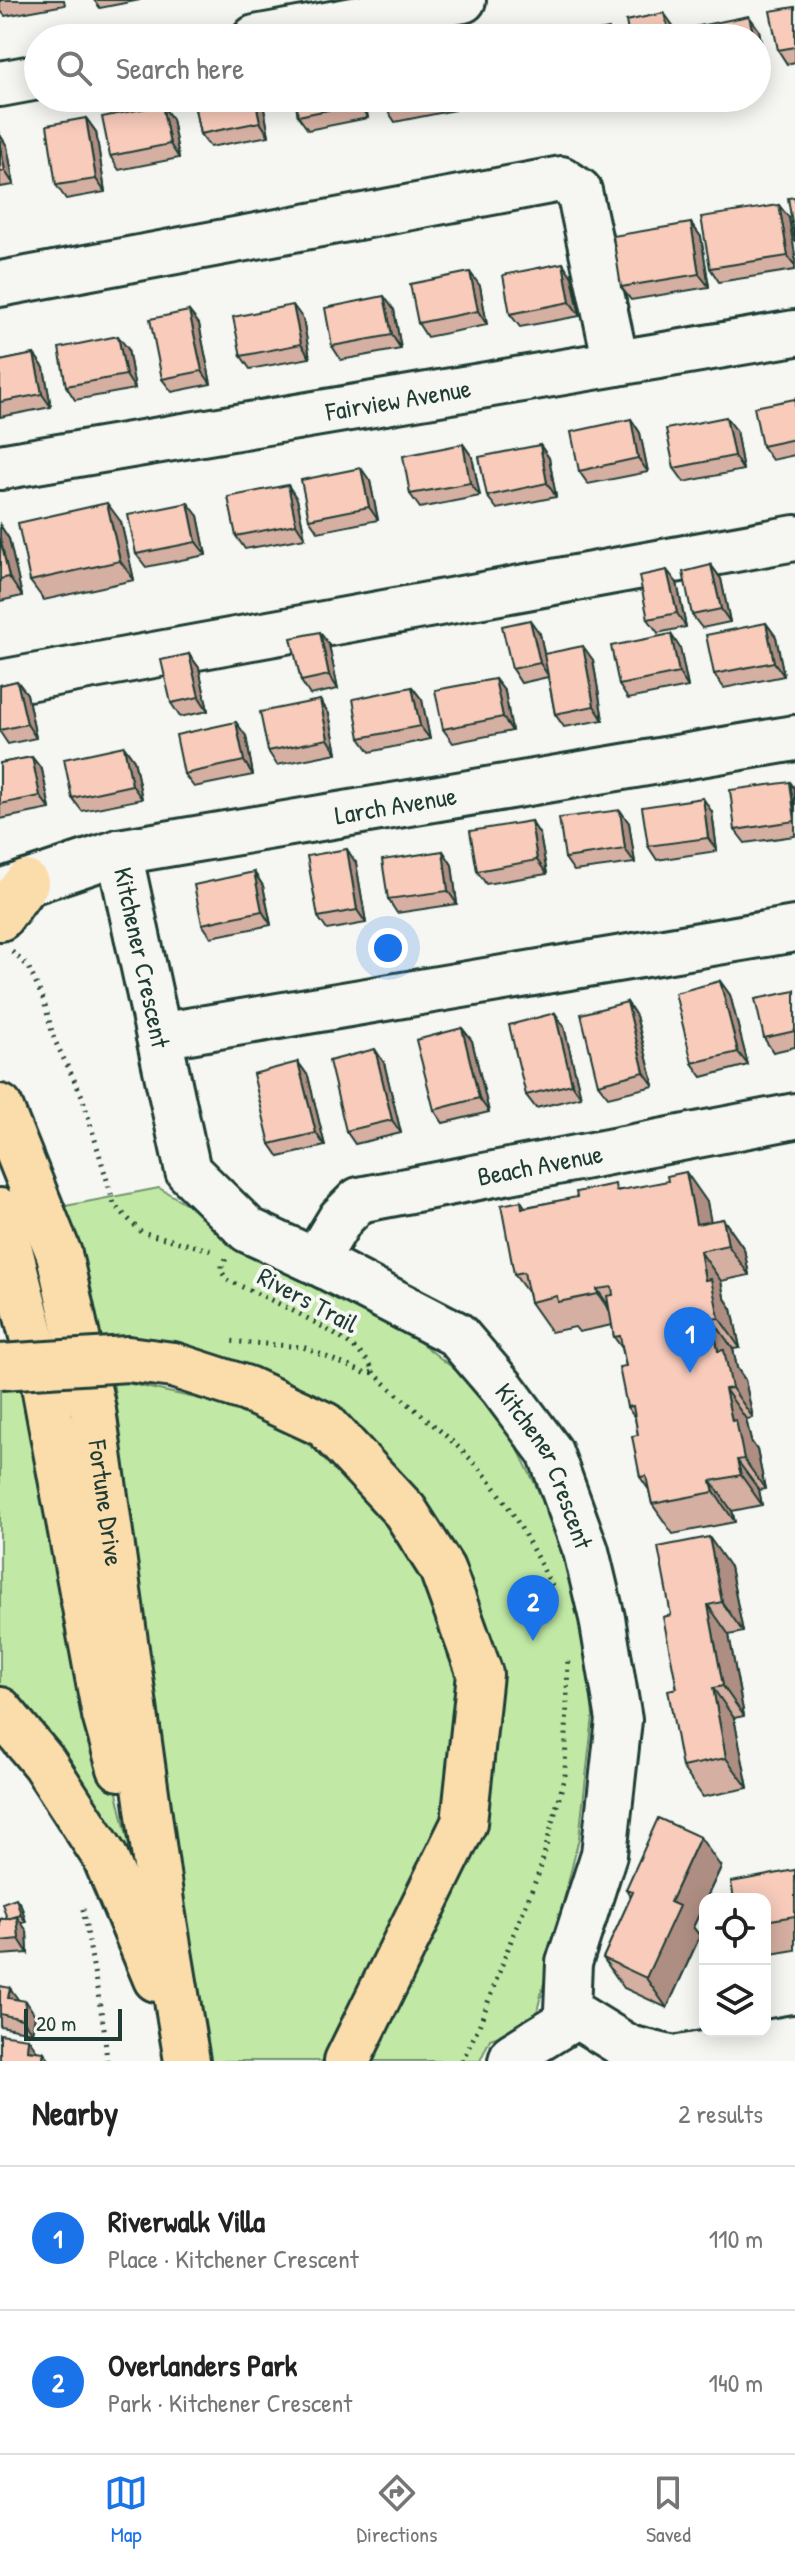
<!DOCTYPE html>
<meta charset="utf-8">
<style>
:root{--surface:#fff;--page:#f6f6f6;--text:#222;--muted:#767676;--line:#e0e0e0;--accent:#1a73e8}
body{margin:0;font-family:"Patrick Hand",sans-serif;background:var(--page);color:var(--text)}
.controls{position:absolute;right:24px;bottom:24px;display:grid;overflow:hidden;border-radius:16px;box-shadow:0 4px 20px #0003}
.controls button{width:72px;height:72px;display:grid;place-items:center;padding:0;border:0;border-bottom:2px solid var(--line);background:var(--surface);color:var(--text);font:40px sans-serif}
.scale{position:absolute;left:24px;bottom:20px;width:98px;box-sizing:border-box;padding-left:8px;border:4px solid #1f3d34;border-top:0;font-size:22px;line-height:28px;white-space:nowrap;color:#1f3d34;-webkit-text-stroke:6px #f6f6f2;paint-order:stroke}
.you{position:absolute;left:388px;top:948px;width:28px;height:28px;margin:-20px;border:6px solid #fff;border-radius:50%;background:#1a73e8;box-shadow:0 0 0 12px #1a73e833}
.badge{display:grid;place-items:center;width:52px;height:52px;border-radius:50%;background:var(--accent);color:#fff;font-size:26px;font-weight:700}
.pin{position:absolute;translate:-50% -66px;filter:drop-shadow(0 2px 4px #0008)}
.pin::after{content:'';position:absolute;top:42px;width:28px;height:24px;background:inherit;clip-path:polygon(0 0,100% 0,50% 100%)}
.list{margin:0;padding:0;list-style:none}
h2{display:flex;justify-content:space-between;align-items:center;height:104px;margin:0;padding:0 32px;font-size:34px}
h2 small{font-size:26px;font-weight:400;color:var(--muted)}
.list li{display:grid;grid-template-columns:52px 1fr auto;gap:24px;align-items:center;box-sizing:border-box;height:144px;padding:0 32px;border-top:2px solid var(--line)}
.list b{display:block;font-size:30px;white-space:nowrap}
.list p{margin:0;font-size:26px;white-space:nowrap;color:var(--muted)}
.list em{font-size:26px;font-style:normal;color:var(--muted)}
.icon{flex:none;width:44px;height:44px;fill:none;stroke:currentColor;stroke-width:2;stroke-linecap:round;stroke-linejoin:round}
.map{position:relative;flex:none;width:795px;height:2061px;overflow:hidden}
.search{position:absolute;background:var(--surface);box-shadow:0 4px 20px #0003;left:24px;right:24px;top:24px;height:88px;display:flex;align-items:center;gap:20px;box-sizing:border-box;padding:0 28px;border-radius:44px;color:var(--muted);font-size:30px}
.sheet{height:392px;background:var(--surface)}
nav{display:flex;justify-content:space-around;align-items:center;box-sizing:border-box;height:112px;border-top:2px solid var(--line);background:var(--surface);font-size:22px;color:var(--muted)}
nav a{display:grid;justify-items:center;gap:4px}
nav .on{color:var(--accent)}
.map>svg:first-child{display:block}
.green{fill:#c1e9a5;stroke:#70936c;stroke-width:2}
.lines{fill:none;stroke-linecap:round;stroke-linejoin:round}
.minor-casing{stroke:#1f3d34;stroke-width:50}
.major-casing{stroke:#1f3d34;stroke-width:50}
.path{stroke:#1f3d34;stroke-width:5;stroke-dasharray:2 6;stroke-linecap:butt}
.minor{stroke:#f6f6f2;stroke-width:44}
.major{stroke:#fbddab;stroke-width:44}
.major-bridge-casing{stroke:#1f3d34;stroke-width:50;stroke-linecap:butt}
.major-bridge{stroke:#fbddab;stroke-width:44}
.wall{fill:#d5afa1;stroke:#1f3d34;stroke-width:2}
.shaded-wall{fill:#ae8e83;stroke:#1f3d34;stroke-width:2}
.building{fill:#f8cbbb;stroke:#1f3d34;stroke-width:2}
.labels{text-anchor:middle;stroke-width:8;stroke-linejoin:round;paint-order:stroke}
.street-label{font-size:26px;fill:#1f3d34;stroke:#f6f6f2}
</style>
<div class="map">
<svg width="795" height="2061" viewBox="0 0 795 2061">
<rect width="100%" height="100%" fill="#f6f6f2"/>
<filter id="ink" filterUnits="userSpaceOnUse"><feTurbulence type="fractalNoise" baseFrequency=".0125" numOctaves="2"/><feDisplacementMap in="SourceGraphic" scale="16" xChannelSelector="R" yChannelSelector="G"/><feConvolveMatrix kernelMatrix="1 2 1 2 8 2 1 2 1" color-interpolation-filters="sRGB"/></filter>
<g filter="url(#ink)">
<path class="green" d="M159,1188l232,132 66,51 51,58 58,118 15,64 12,105 -14,122 -45,186 -44,15 -10,22h-118l131,-389 -166,-258 -225,-70 -42,-137z
M113,1380l146,32 96,64 78,105 34,93 -15,150 -117,237h-132z
M22,1383l118,509 -140,-194v-312z"/>
<g class="lines">
<g class="minor-casing">
<g id="minor">
<path d="M255,38l208,-38"/>
<path d="M0,84l38,-7"/>
<path d="M0,284l561,-105 18,12 37,172"/>
<path id="s1" d="M0,467l795,-134"/>
<path d="M0,683l795,-145"/>
<path id="s2" d="M119,852l69,319 60,59 67,31 141,73 47,55 47,63 36,99 16,67 17,102 -15,134 -35,109 -2,47 62,38 45,11 121,-21"/>
<path id="s3" d="M0,892l119,-40 676,-114"/>
<path d="M159,1036l636,-107"/>
<path id="s4" d="M315,1261l26,-43 18,-18 436,-84"/>
<path d="M511,2061l2,-6 63,-39"/>
</g>
</g>
<g class="major-casing">
<g id="major">
<path d="M0,918l26,-35"/>
<path id="s5" d="M0,1107l59,147 34,156 69,499 25,152"/>
<path d="M0,1211l42,164 63,340 15,53"/>
<path d="M173,1365l74,24 78,36 80,86 37,58 38,105 -16,149 -117,238"/>
<path d="M0,1710l44,53 61,94 51,122"/>
</g>
</g>
<path class="path" d="M12,952l16,14 16,35 10,38 28,57 32,108 27,28 73,19
M226,1259l-4,5v8l5,8c31,14 139,60 146,92l-6,2 -64,-27 -75,-6
M373,1372c34,33 74,61 106,96 32,35 53,81 75,122
M83,1909l21,119 3,33
M462,2061l17,-35 33,-88 28,-68 25,-95 3,-118"/>
<use href="#minor" class="minor"/>
<use href="#major" class="major"/>
<g class="major-bridge-casing">
<path id="major-bridge" d="M0,1367l128,-8 45,6"/>
</g>
<use href="#major-bridge" class="major-bridge"/>
</g>
<path class="wall" d="M0,0h64l1,5 -60,11 -5,-6z
M94,0h46l-40,8z
M795,7v55l-8,2 -9,-14z
M759,30l7,39 -9,2v-33z
M193,98h69l7,38 -59,11 -10,-13z
M295,98h69l4,20 -60,12 -10,-14z
M384,98h69l2,12 -60,12 -9,-14z
M471,98h48l-42,8z
M162,105l10,14 7,39 -60,12 -9,-14z
M86,118l10,14 9,60 -39,7 -10,-14z
M0,135l7,11 7,39 -14,2z
M789,218l6,37v15l-76,12 -9,-14z
M691,223l10,14 8,50 -78,13 -10,-13z
M572,277l8,39 -60,11 -10,-13z
M480,286l7,39 -60,12 -9,-14z
M394,310l7,39 -60,11 -9,-14z
M189,311l10,13 12,60 -39,8 -10,-13z
M303,319l7,39 -60,11 -9,-13z
M128,349l7,40 -60,11 -9,-14z
M34,354l10,14 7,39 -51,10v-56z
M795,399v56l-23,5 -10,-14z
M631,419l9,14 8,39 -60,12 -9,-13z
M736,430l7,40 -59,12 -10,-14z
M463,444l9,13 8,39 -60,12 -10,-14z
M540,445l9,13 7,39 -59,12 -10,-13z
M370,481l8,39 -60,12 -9,-13z
M297,499l8,39 -60,11 -9,-13z
M198,516l8,39 -60,12 -10,-13z
M121,522l13,58 -90,20 -14,-19z
M0,525l9,14 13,57 -22,5z
M711,565l10,14 9,43 -28,6 -10,-13z
M677,583l9,44 -28,6 -10,-14z
M766,623l10,14 8,39 -60,12 -10,-14z
M540,634l4,20 49,6 10,60 -39,7 -9,-13 -7,-37 -27,6 -9,-14z
M329,645l9,44 -28,6 -9,-14z
M680,648l8,39 -60,12 -9,-14z
M189,654l10,14 9,43 -28,6 -9,-14z
M495,679l10,13 7,39 -59,12 -10,-14z
M17,681l10,13 9,44 -28,6 -8,-12v-47z
M412,687l10,13 8,39 -60,13 -10,-14z
M320,700l9,14 8,39 -60,12 -9,-14z
M246,736l7,39 -59,12 -10,-13z
M124,746l10,14 8,39 -60,12 -10,-13z
M32,757l10,13 8,39 -50,10v-56z
M790,782l5,7v47l-50,7 -10,-13z
M712,812l5,39 -60,9 -9,-14z
M531,821l9,14 7,39 -61,10 -9,-13z
M629,823l6,40 -61,8 -9,-13z
M443,851l9,14 5,39 -60,9 -9,-14z
M356,863l10,60 -39,7 -9,-13z
M254,872l9,14 8,39 -60,12 -9,-13z
M720,981l10,14 18,70 -46,12 -10,-14z
M795,991v56l-22,5 -9,-14z
M627,1002l9,14 18,70 -46,11 -10,-13z
M555,1013l9,14 17,70 -45,11 -10,-13z
M462,1028l10,13 17,71 -46,11 -9,-13z
M298,1062l10,14 17,70 -46,11 -9,-13z
M384,1063l17,70 -46,11 -9,-13z
M619,1190l88,12 3,20 13,-3 21,30 5,26 -28,6 3,16 8,12 8,39 -7,1 4,19 8,12 8,38 -7,1 5,22 6,9 8,39 -6,1 3,15 -30,6 3,11 -62,12 -21,-30 -3,-14 -9,-13 -2,-42 -3,-17 -8,-11 -1,-41 -4,-18 -8,-11 -2,-12 -33,7 -4,-5 -24,5 -21,-30 -2,-9 -14,-19 7,-73 4,6z
M730,1567l13,65 -14,3 15,81 -10,2 14,70 -45,9 -21,-30 -11,-152z
M721,1867l-15,32h-1v3l-12,25 7,9 -33,72 -43,-20 -21,-30 28,-61 -5,-8z
M795,1870v80l-30,5v-56z
M21,1905l5,17 -5,1 6,8 1,22 -28,2v-36l7,-1z
M0,1986l35,29 -3,17 -32,-6z"/>
<path class="shaded-wall" d="M664,13l10,14 2,11h-6z
M749,16l10,14 7,39 -9,-14v-17h-3z
M255,98h7l7,38 -9,-14z
M357,98h7l4,20 -10,-14z
M447,98h6l2,12z
M162,105l10,14 7,39 -9,-14z
M86,118l10,14 9,60 -9,-13z
M0,135l7,11 7,39 -9,-14 -5,-27z
M779,205l10,13 6,37v11l-7,-10z
M691,223l10,14 8,50 -10,-13z
M563,263l9,14 8,39 -10,-14z
M470,272l10,14 7,39 -9,-14z
M384,296l10,14 7,39 -9,-14z
M293,305l10,14 7,39 -9,-14z
M189,311l10,13 12,60 -9,-13z
M118,336l10,13 7,40 -9,-14z
M34,354l10,14 7,39 -9,-13z
M726,417l10,13 7,40 -9,-14z
M631,419l9,14 8,39 -10,-14z
M463,444l9,13 8,39 -10,-13z
M540,445l9,13 7,39 -9,-14z
M361,468l9,13 8,39 -9,-13z
M288,485l9,14 8,39 -9,-14z
M107,503l14,19 13,58 -14,-19z
M188,503l10,13 8,39 -10,-13z
M0,525l9,14 13,57 -13,-19 -9,-39z
M711,565l10,14 9,43 -9,-13z
M667,570l10,13 9,44 -9,-14z
M530,620l10,14 9,43 -9,-14z
M766,623l10,14 8,39 -10,-14z
M320,632l9,13 9,44 -9,-14z
M671,634l9,14 8,39 -9,-14z
M583,646l10,14 10,60 -9,-14z
M189,654l10,14 9,43 -9,-14z
M495,679l10,13 7,39 -9,-14z
M17,681l10,13 9,44 -9,-14z
M412,687l10,13 8,39 -10,-13z
M320,700l9,14 8,39 -9,-14z
M236,722l10,14 7,39 -9,-14z
M124,746l10,14 8,39 -10,-14z
M32,757l10,13 8,39 -10,-13z
M790,782l5,7v26z
M703,798l9,14 5,39 -9,-13z
M620,810l9,13 6,40 -10,-14z
M531,821l9,14 7,39 -10,-14z
M347,849l9,14 10,60 -9,-13z
M443,851l9,14 5,39 -9,-13z
M254,872l9,14 8,39 -9,-14z
M720,981l10,14 18,70 -10,-13z
M627,1002l9,14 18,70 -10,-14z
M555,1013l9,14 17,70 -9,-13z
M462,1028l10,13 17,71 -10,-14z
M375,1049l9,14 17,70 -9,-13z
M298,1062l10,14 17,70 -9,-13z
M686,1172l21,30 9,46 -20,-24z
M723,1219l21,30 5,26 -21,-30z
M700,1251l21,30 3,16 8,12 8,39 -21,-30 -14,-38z
M597,1289l21,30 1,5 -21,-30z
M712,1319l21,30 4,19 8,12 8,38 -21,-30 -14,-37z
M725,1389l21,30 5,22 6,9 8,39 -21,-30 -12,-38z
M737,1460l22,30 3,15 -21,-30z
M711,1481l21,30 3,11 -21,-30z
M709,1537l21,30 13,65 -21,-30z
M708,1605l21,30 15,81 -21,-30z
M713,1688l21,30 14,70 -22,-30z
M700,1837l21,30 -15,32h-1v3l-12,25 7,9 -33,72 -21,-30 24,-76z
M16,1898l5,7 5,17 -5,-7z
M17,1917l10,14 1,22 -9,-14z
M10,1988l10,14 -12,-4z
M26,2001l9,14 -3,17 -10,-13z
M28,2038l10,14 -11,-2z
M44,2052l6,9h-8z"/>
<path class="building" d="M795,7v40l-17,3 -8,-39z
M664,13l6,25h-41l-3,-17z
M749,16l5,22h-63l-2,-10z
M609,29l1,9h-47z
M193,98h62l5,24 -60,12z
M295,98h62l1,6 -60,12z
M384,98h55l-53,10z
M162,105l8,39 -60,12 -8,-39z
M86,118l10,61 -40,6 -9,-60z
M0,144l5,27 -5,1z
M795,197v45l-7,-44z
M779,205l9,51 -78,12 -9,-51z
M691,223l8,51 -78,13 -8,-51z
M563,263l7,39 -60,12 -7,-39z
M470,272l8,39 -60,12 -8,-39z
M384,296l8,39 -60,11 -7,-38z
M293,305l8,39 -60,12 -8,-39z
M189,311l13,60 -40,8 -12,-60z
M118,336l8,39 -60,11 -7,-38z
M34,354l8,40 -42,8v-41z
M795,399v40l-33,7 -8,-39z
M726,417l8,39 -60,12 -8,-39z
M631,419l7,39 -59,13 -8,-39z
M463,444l7,39 -60,11 -7,-38z
M540,445l7,38 -60,13 -8,-39z
M361,468l8,39 -60,12 -8,-39z
M288,485l8,39 -60,12 -8,-39z
M107,503l13,58 -90,20 -12,-58z
M188,503l8,39 -60,12 -8,-39z
M0,538l9,39 -9,2z
M711,565l10,44 -29,6 -9,-43z
M667,570l10,43 -29,6 -9,-43z
M530,620l10,43 -28,6 -10,-43z
M766,623l8,39 -60,12 -8,-39z
M320,632l9,43 -28,6 -10,-43z
M671,634l8,39 -60,12 -8,-39z
M583,646l11,60 -39,8 -11,-60z
M189,654l10,43 -28,6 -10,-43z
M495,679l8,38 -60,12 -8,-39z
M17,681l10,43 -27,6v-45z
M412,687l8,39 -60,12 -7,-39z
M320,700l8,39 -60,12 -8,-39z
M236,722l8,39 -60,13 -8,-39z
M124,746l8,39 -60,13 -8,-39z
M32,757l8,39 -40,8v-41z
M790,782l5,39 -60,9 -5,-40z
M703,798l5,40 -60,8 -6,-39z
M620,810l5,39 -60,9 -6,-40z
M531,821l6,39 -60,11 -7,-40z
M347,849l10,61 -39,7 -11,-61z
M443,851l5,40 -60,8 -6,-39z
M254,872l8,39 -60,13 -8,-39z
M720,981l18,71 -46,11 -17,-70z
M795,991v40l-31,7 -9,-39z
M627,1002l17,70 -46,12 -17,-70z
M555,1013l17,71 -46,11 -17,-70z
M462,1028l17,70 -45,12 -18,-70z
M375,1049l17,71 -46,11 -17,-70z
M298,1062l18,71 -46,11 -17,-70z
M686,1172l10,52 27,-5 5,26 -28,6 5,29 6,-1 8,39 -7,1 6,32 6,-1 8,38 -7,1 7,32 4,-1 8,39 -7,1 4,15 -30,6 3,11 -62,12 -6,-28 -6,1 -8,-41 6,-1 -5,-29 -6,1 -8,-40 7,-1 -6,-30 -6,1 -7,-41 6,-1 -1,-8 -15,2 1,5 -40,8 -1,-6 -27,6 -6,-30 -10,2 -13,-69 20,-4 1,7 55,-11 -1,-5 39,-8 1,7 52,-10 -1,-5z
M709,1537l13,65 -14,3 15,81 -10,2 13,70 -44,9 -14,-77 9,-2 -14,-71 8,-2 -13,-68z
M658,1818l42,19 -30,65 9,4 -33,72 -43,-20 30,-66 -7,-3z
M795,1870v46l-30,5v-22h-31l-3,-17z
M16,1898l5,17 -14,4 -5,-16z
M17,1917l2,22 -19,2v-22z
M0,1986l10,2 -2,10 18,3 -4,18 -22,-5z
M0,2034l28,4 -1,12 17,2 -2,9h-42z"/>
</g>
<g class="labels">
<g class="street-label">
<text dy="9" stroke="none"><textPath href="#s1" startOffset="404">Fairview Avenue</textPath></text>
<text dy="9" stroke="none"><textPath href="#s3" startOffset="406">Larch Avenue</textPath></text>
<text dy="9" stroke="none"><textPath href="#s2" startOffset="108">Kitchener Crescent</textPath></text>
<text dy="9" stroke="none"><textPath href="#s4" startOffset="260">Beach Avenue</textPath></text>
<text transform="translate(308 1300) rotate(28)" y="9">Rivers Trail</text>
<text dy="9" stroke="none"><textPath href="#s2" startOffset="804">Kitchener Crescent</textPath></text>
<text dy="9" stroke="none"><textPath href="#s5" startOffset="412">Fortune Drive</textPath></text>
</g>
</g>
</svg>
<div class="controls">
<button><svg class="icon" aria-label="locate" viewBox="0 0 24 24"><circle cx="12" cy="12" r="6"/><path d="M12 2v4M12 18v4M2 12h4M18 12h4"/></svg></button>
<button><svg class="icon" aria-label="layers" viewBox="0 0 24 24"><path d="M12 4l9 5-9 5-9-5zM3 14l9 5 9-5"/></svg></button>
</div>
<div class="scale">20 m</div>
<div class="you"></div>
<div class="pin badge" style="left:690px;top:1373px">1</div>
<div class="pin badge" style="left:533px;top:1641px">2</div>
<div class="search"><svg class="icon" aria-label="search" viewBox="0 0 24 24"><circle cx="10" cy="10" r="6"/><path d="M15 15l6 6"/></svg>Search here</div>
</div>
<section class="sheet">
<h2>Nearby<small>2 results</small></h2>
<ul class="list">
<li><span class="badge">1</span><div><b>Riverwalk Villa</b><p>Place · Kitchener Crescent</p></div><em>110 m</em></li>
<li><span class="badge">2</span><div><b>Overlanders Park</b><p>Park · Kitchener Crescent</p></div><em>140 m</em></li>
</ul>
</section>
<nav>
<a class="on"><svg class="icon" aria-label="map" viewBox="0 0 24 24"><path d="M3 6l6-2 6 2 6-2v14l-6 2-6-2-6 2zM9 4v14M15 6v14"/></svg>Map</a>
<a><svg class="icon" aria-label="directions" viewBox="0 0 24 24"><path d="M12 3l9 9-9 9-9-9zM9 14v-3h6M13 9l2 2-2 2"/></svg>Directions</a>
<a><svg class="icon" aria-label="saved" viewBox="0 0 24 24"><path d="M7 4h10v16l-5-4-5 4z"/></svg>Saved</a>
</nav>
